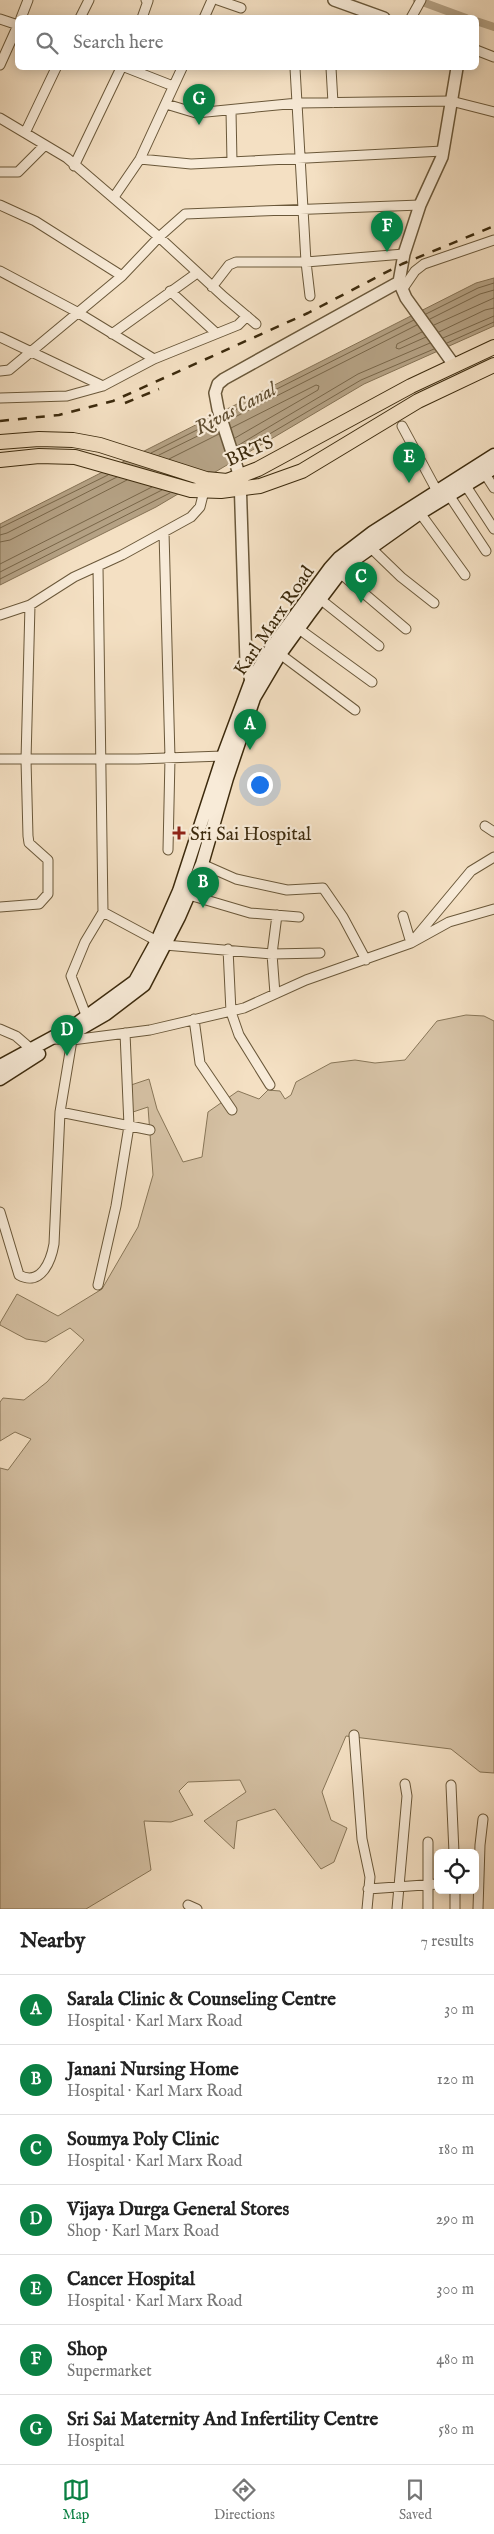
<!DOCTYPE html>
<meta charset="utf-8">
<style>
:root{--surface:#fff;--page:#f2f2f2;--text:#222;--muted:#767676;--line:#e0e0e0;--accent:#0b8043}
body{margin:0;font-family:"IM FELL English",serif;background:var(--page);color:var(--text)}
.controls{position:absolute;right:15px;bottom:15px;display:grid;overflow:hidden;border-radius:8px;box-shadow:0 2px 12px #0003}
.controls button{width:45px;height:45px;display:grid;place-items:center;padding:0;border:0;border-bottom:1px solid var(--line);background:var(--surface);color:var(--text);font:25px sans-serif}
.you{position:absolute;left:259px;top:784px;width:18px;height:18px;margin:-12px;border:4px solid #fff;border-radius:50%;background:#1a73e8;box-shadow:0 0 0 8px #1a73e833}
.badge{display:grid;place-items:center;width:32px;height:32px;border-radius:50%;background:var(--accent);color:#fff;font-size:16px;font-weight:700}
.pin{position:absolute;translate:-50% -41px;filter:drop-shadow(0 1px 2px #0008)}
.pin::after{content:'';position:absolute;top:26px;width:18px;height:15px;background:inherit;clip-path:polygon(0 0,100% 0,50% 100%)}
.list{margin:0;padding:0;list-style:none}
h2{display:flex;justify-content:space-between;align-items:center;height:65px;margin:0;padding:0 20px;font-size:21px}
h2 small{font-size:16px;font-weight:400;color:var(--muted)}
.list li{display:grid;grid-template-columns:32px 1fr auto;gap:15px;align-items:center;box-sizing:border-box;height:70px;padding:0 20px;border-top:1px solid var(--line)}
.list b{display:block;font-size:19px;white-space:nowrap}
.list p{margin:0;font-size:16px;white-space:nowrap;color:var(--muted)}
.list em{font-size:16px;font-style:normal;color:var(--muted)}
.icon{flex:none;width:28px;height:28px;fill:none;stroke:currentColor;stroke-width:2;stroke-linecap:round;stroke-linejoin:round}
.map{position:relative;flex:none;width:494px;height:1909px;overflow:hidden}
.search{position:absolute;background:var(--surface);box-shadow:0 2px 12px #0003;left:15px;right:15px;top:15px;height:55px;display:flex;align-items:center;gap:12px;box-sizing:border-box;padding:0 18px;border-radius:8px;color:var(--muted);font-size:19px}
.sheet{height:555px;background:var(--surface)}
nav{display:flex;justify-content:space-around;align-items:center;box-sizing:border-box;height:70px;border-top:1px solid var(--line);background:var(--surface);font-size:14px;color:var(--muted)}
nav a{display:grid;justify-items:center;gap:2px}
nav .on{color:var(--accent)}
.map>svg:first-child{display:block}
.green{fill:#d5c1a4;stroke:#887658}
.water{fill:#b5a285;stroke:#857255}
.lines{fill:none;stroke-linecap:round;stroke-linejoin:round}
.shore{stroke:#786649;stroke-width:1}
.canal{stroke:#b5a285;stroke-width:8}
.minor-casing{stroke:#6a583a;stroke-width:11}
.tertiary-casing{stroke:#6a583a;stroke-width:14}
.secondary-casing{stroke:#3c2a0d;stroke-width:15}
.primary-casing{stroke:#3c2a0d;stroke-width:16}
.minor{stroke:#f8ebd8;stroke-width:9}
.tertiary{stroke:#f8ebd8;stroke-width:11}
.secondary{stroke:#f8ebd8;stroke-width:12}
.primary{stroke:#f4e0c3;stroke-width:14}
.rail{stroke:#3c2a0d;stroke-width:2.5;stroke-dasharray:9 9;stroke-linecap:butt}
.poi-dot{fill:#8f2418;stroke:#f8ebd8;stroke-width:2}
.labels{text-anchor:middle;stroke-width:4.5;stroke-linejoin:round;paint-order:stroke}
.street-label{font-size:19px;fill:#3c2a0d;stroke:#f8ebd8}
.poi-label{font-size:19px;fill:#3c2a0d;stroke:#f8ebd8;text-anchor:start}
.water-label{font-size:20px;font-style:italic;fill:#604e31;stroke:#f8ebd8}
</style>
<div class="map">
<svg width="494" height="1909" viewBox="0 0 494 1909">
<rect width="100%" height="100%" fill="#f4e0c3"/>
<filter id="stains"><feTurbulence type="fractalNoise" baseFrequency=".004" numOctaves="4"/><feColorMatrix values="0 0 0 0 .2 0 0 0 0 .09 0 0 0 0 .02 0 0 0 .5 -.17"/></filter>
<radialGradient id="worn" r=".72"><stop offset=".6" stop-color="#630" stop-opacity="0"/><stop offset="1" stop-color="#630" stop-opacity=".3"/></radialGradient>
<path class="green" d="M466,1015l18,1 10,5v752l-14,-1 -29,-23 -105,-13 -24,56 9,28 16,8 -13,34 -13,7 -46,-60 -38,12 -3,28 -30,-28 42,-29 -6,-12 -52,2 -9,9 14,24 -22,7 -27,-1 7,49 -65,39h-86v-441l8,2 23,-31 -16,-7 -15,9v-39l3,-4 21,2 23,-18 37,-42 -14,-12 -24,14 -20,-3 -26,-14v-2l17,-29 41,22 44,-27 36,-62 15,-52 -5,-68 -18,6 -2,-27 21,-7 8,30 26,53 19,-5 6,-45 30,-21 21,8 9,-9 12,1 5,8 6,-4 5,-13 35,-19 24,-3 20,3 30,-3 32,-39z"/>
<path class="water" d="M494,278v48l-130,58 -208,123 -156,78v-61l476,-241z"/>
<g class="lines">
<path class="shore" d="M426,314l52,-26 16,-5
M430,319l50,-25 14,-4
M434,325l60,-27
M422,332l-25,12 -1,4 3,1 27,-12
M439,332l46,-22 9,-2
M443,338l51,-22
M447,343l47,-21
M227,414l187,-94
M229,420l188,-95
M231,428l85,-43 3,1 -1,4 -83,48
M237,446l121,-72 72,-31
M239,452l122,-72 73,-31
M151,453l64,-32
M159,455l57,-28
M169,459l50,-25
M0,528l108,-53
M0,535l7,-2 110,-56
M0,542l10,-2 117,-60
M0,564l152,-77
M0,572l162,-82
M0,579l170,-86"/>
<path class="canal" d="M417,0l49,18
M476,21l18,6"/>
<g class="minor-casing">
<path id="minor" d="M218,0l23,8
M21,18l7,-18
M80,18l9,-18
M142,18l6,-17 -2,-1
M204,18l8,-18
M411,18l10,-18
M0,19l18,6
M476,50l18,7
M0,65l18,-40
M127,68l46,18
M295,68l11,194 4,34
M331,68l2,35
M166,104l30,9 102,-10 153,-2 43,11
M231,111l1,51
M0,118l67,40 92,79 65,60 32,27
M25,133l31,-65
M140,159l51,5 252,-13
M74,166l47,-98
M0,172h18l27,-27
M114,197l26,-38 42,-91
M0,205l35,16 87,55 -113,94 -9,1
M0,271l77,41 77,47
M122,276l37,-39 26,-23 235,-9
M212,287l17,-22 7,-3h70l98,-8
M402,290l13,-19 9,-7 70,-24
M170,291l46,42
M112,334l85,-61
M0,337l103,49
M0,398l67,-2 36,-10 51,-27 84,-34 9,-9
M402,426l35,65
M485,474l9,14
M466,486l28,43
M449,495l37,56
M420,513l45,62
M164,532l6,226 -2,92
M371,548l30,29 33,26
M340,573l66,56
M320,599l59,47
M0,615l30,-10 44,-28 48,-22 69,-38 9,-10 5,-20
M299,629l73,53
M280,654l75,56
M0,759h138l85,-3
M485,826l9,6
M202,864l34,15 51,11 36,-2 20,29 23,43
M189,895l61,18 49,4
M0,907l39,-3 9,-10v-34l-19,-17 -1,-7 -2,-76 4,-155
M103,912l54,29
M403,916l8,27 60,-72 23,-14
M165,945l107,9 48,-1
M228,949l3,63 8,23 31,50
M275,994l-3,-40 5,-39
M86,1015l-15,-39 14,-34 18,-30 -5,-345
M194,1019l6,44 32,47
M0,1029l16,7 15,13
M53,1039l19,1 78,-10 94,-22 62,-28 105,-37 38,-21 45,-13
M60,1112l90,18
M0,1212l19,63c22,12 32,-14 35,-31l6,-132 12,-72
M98,1285l18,-79 13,-80 -4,-93
M354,1735l8,104 8,38 -3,32
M451,1785l3,68
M368,1889l70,-5
M188,1905l9,4
M397,1909l10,-113 -2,-12
M428,1909v-67
M455,1909v-19
M478,1909l2,-64 3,-26"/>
</g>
<g class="tertiary-casing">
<path id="tertiary" d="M334,0l50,18
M399,282l7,16 48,67
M251,681l-5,-19 -6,-185 -22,-68 -3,-16 3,-9 6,-5 175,-97 5,-28 16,-49 22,-48 15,-89"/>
</g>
<g class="secondary-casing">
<path id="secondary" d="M73,1033l33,-19 38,-29 35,-68 23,-53 25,-86 27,-80 26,-44 29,-40 31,-41 11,-11 69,-49 74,-45
M0,1066l72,-39 63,-46 22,-40 22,-50 44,-135 28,-75 21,-34 58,-79 9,-10 34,-26 121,-77
M0,1079l39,-25"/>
</g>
<g class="primary-casing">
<path id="primary" d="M0,442l39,-3 34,1 27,5 106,34 21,2 31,-12 153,-83 83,-39
M0,460l39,-4 36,1 116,33 30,1 39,-5 42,-15 116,-70 76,-36"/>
</g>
<use href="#minor" class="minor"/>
<use href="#tertiary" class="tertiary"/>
<use href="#secondary" class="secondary"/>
<use href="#primary" class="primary"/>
<path class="rail" d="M125,403l34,-14
M0,421l59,-6 54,-14 195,-88 94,-49 92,-38"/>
</g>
<path class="poi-dot" d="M176.5 825.5h5v5h5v5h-5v5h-5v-5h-5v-5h5z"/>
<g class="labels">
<g class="street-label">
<text transform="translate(249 450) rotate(-24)" y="7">BRTS</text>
<text transform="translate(273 620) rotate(-56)" y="7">Karl Marx Road</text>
</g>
<g class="poi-label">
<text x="190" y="840">Sri Sai Hospital</text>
</g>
<g class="water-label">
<text transform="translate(235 408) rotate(-28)" y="7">Rivas Canal</text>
</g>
</g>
<rect width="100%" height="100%" filter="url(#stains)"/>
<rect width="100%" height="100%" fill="url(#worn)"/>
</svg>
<div class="controls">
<button><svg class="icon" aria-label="locate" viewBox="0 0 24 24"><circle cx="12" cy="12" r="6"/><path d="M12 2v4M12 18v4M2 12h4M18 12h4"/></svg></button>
</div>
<div class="you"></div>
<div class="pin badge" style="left:250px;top:750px">A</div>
<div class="pin badge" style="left:203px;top:908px">B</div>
<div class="pin badge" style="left:361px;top:603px">C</div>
<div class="pin badge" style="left:67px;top:1056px">D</div>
<div class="pin badge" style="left:409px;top:483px">E</div>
<div class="pin badge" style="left:387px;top:252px">F</div>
<div class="pin badge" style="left:199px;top:125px">G</div>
<div class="search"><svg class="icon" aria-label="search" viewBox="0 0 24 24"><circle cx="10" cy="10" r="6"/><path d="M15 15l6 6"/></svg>Search here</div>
</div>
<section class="sheet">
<h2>Nearby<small>7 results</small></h2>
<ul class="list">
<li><span class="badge">A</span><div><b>Sarala Clinic &amp; Counseling Centre</b><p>Hospital · Karl Marx Road</p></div><em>30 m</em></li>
<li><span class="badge">B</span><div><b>Janani Nursing Home</b><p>Hospital · Karl Marx Road</p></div><em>120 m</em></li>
<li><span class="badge">C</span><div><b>Soumya Poly Clinic</b><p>Hospital · Karl Marx Road</p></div><em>180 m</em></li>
<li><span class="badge">D</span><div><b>Vijaya Durga General Stores</b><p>Shop · Karl Marx Road</p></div><em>290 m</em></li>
<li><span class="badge">E</span><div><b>Cancer Hospital</b><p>Hospital · Karl Marx Road</p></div><em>300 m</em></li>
<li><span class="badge">F</span><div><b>Shop</b><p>Supermarket</p></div><em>480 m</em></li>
<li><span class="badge">G</span><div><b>Sri Sai Maternity And Infertility Centre</b><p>Hospital</p></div><em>580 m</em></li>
</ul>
</section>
<nav>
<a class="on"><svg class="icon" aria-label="map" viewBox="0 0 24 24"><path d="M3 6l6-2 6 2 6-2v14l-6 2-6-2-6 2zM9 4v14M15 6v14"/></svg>Map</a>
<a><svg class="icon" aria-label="directions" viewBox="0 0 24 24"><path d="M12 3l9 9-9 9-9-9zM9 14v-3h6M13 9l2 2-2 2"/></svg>Directions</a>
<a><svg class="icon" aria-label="saved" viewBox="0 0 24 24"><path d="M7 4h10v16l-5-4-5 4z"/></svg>Saved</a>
</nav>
